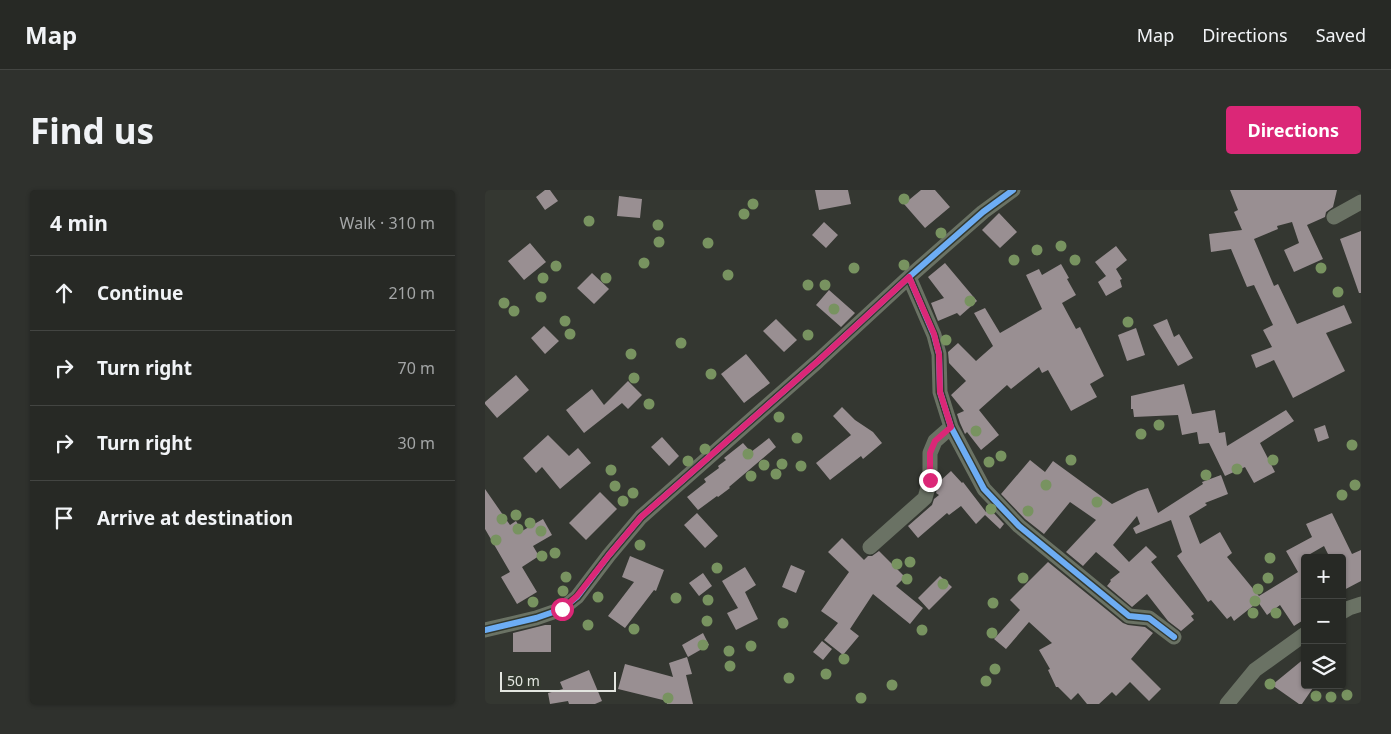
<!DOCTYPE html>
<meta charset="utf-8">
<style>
:root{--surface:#272925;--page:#2f312d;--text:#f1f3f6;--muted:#a4a6a7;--line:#434542;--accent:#db2777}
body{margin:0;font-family:"Noto Sans",sans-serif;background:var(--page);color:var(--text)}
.controls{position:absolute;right:15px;bottom:15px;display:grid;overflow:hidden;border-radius:5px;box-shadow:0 1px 4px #0004}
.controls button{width:45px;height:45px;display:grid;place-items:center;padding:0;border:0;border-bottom:1px solid var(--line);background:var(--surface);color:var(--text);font:25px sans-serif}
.scale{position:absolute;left:15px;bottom:12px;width:116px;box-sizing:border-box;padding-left:5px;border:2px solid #e3e6e0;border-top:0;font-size:14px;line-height:18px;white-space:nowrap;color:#e3e6e0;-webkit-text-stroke:4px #33392f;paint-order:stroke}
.stop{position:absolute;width:15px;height:15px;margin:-11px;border:4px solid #db2777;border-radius:50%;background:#fff}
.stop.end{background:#db2777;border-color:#fff;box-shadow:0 1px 5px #0008}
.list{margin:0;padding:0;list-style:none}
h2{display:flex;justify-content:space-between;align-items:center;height:65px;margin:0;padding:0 20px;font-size:21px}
h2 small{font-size:16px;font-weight:400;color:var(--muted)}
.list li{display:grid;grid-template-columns:32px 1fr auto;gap:15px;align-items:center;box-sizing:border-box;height:75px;padding:0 20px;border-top:1px solid var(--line)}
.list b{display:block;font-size:19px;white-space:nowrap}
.list em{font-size:16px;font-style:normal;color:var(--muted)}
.icon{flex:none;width:28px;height:28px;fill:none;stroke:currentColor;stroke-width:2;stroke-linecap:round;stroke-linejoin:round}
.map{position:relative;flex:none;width:876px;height:514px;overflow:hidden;border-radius:5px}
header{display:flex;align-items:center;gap:30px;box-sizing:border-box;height:70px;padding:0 25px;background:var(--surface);border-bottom:1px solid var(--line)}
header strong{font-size:24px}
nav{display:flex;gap:28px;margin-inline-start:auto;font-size:18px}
.intro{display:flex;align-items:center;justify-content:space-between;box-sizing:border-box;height:120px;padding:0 30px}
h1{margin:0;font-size:35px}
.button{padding:12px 22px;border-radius:5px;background:var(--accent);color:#fff;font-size:18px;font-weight:700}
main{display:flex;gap:30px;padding:0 30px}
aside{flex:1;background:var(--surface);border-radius:5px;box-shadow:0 1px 4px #0004}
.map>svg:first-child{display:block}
.building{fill:#998f92}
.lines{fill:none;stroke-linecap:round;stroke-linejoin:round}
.minor{stroke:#6a7264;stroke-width:15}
.cycleway-casing{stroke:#33392f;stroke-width:9}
.cycleway{stroke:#6dadf4;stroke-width:6}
.tree{fill:#789360}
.route{stroke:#db2777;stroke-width:6}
</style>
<header>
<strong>Map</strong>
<nav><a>Map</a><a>Directions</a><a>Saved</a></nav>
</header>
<div class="intro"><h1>Find us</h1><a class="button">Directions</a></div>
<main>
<aside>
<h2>4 min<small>Walk · 310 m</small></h2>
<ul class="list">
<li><svg class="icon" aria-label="ahead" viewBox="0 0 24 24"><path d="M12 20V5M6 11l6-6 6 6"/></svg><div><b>Continue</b></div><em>210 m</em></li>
<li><svg class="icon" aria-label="right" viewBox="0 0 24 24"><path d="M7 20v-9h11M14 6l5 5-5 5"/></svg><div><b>Turn right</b></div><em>70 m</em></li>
<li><svg class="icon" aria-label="right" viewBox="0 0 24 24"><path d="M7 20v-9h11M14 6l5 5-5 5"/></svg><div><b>Turn right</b></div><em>30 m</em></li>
<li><svg class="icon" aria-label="arrive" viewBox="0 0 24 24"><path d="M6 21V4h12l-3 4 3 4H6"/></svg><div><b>Arrive at destination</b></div></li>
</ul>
</aside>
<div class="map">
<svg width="876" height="514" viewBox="0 0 876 514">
<rect width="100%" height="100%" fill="#343731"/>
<path class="building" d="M60,0h5l8,11 -13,9 -9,-13z
M330,0h33l3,14 -32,6z
M436,0h14l15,17 -25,21 -21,-24z
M745,0h107l-4,17 -7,5 -1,5 -18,8 16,34 -29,13 -10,-22 15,-7 -7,-21 -15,4 1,3 -24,10 20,47 4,-2 19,40 47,-19 8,18 -26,10 19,38 -52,27 -19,-38 -18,8 -5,-13 21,-8 -9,-17 10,-5 -19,-40 -7,2 -16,-38 -20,3 -2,-18 33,-4 -8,-18 4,-2z
M134,6l23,3 -2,19 -23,-2z
M514,23l18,19 -17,16 -18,-18z
M339,32l14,13 -12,13 -14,-13z
M876,41v62h-2l-19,-54z
M45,53l16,19 -22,18 -16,-19z
M631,56l11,14 -11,9 6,10 -2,1 2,7 -16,9 -8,-14 8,-6 -11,-14z
M460,73l32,38 -17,15 -3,-3 -19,8 -7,-18 13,-5 -16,-21z
M576,74l8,14 -2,1 9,16 -14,8 14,26 4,-2 24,49 -14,8 7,13 -26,14 -23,-41 -6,3 -3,-6 -28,22 -4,-4 -28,25 20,25 -18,15 -14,-18 -2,2 -5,-11 -3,-9 7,-3 -13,-16 15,-14 -17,-18 -1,-11 10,-9 18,18 17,-15 -19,-33 11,-5 15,25 42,-24 -16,-34 13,-6 3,6z
M107,83l17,16 -15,15 -17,-16z
M344,100l26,23 -14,14 -25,-22z
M291,129l21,21 -13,12 -21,-21z
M682,129l7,18 5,-3 14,24 -15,8 -25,-41z
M59,136l15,15 -14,13 -14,-16z
M651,138l9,27 -18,6 -9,-26z
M261,164l24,29 -26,20 -23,-29z
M31,185l13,15 -32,28 -12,-14v-2z
M143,191l14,14 -14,14 -6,-6 -38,30 -18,-23 26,-21 12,16z
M699,194l8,30 23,-4 4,23 6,-1 2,14 59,-36 8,11 -34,22 15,29 -21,11 -9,-16 -20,9 -16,-33 -10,1 -2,-12 -15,3 -4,-20 -44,2 -1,-8h-2v-13z
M357,217l13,13 18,12 9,11 -19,16 -2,-3 -31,24 -14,-17 35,-28 -18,-19z
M840,235l4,13 -11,4 -4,-13z
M63,245l21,21 9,-8 13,15 -31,26 -18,-22 -6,6 -13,-15z
M177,247l17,19 -10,10 -18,-19z
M284,248l7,9 -47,40 1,1 -12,9 -1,-1 -19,14 -11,-13 19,-15 -2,-3 15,-11 -1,-2 8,-6 -2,-2 19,-15 8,9z
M545,270l15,12 8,-11 59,43 26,-13 10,-3 10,25 45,-29 -1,-2 19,-7 7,19 -23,9 2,2 -18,11 11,28 20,-12 12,21 -5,4 32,39 39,-24 -12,-21 26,-14 -6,-13 26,-11 20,41 9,-4v31l-19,10v-33h-12l-6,-12 -19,11v62l-11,7 -14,-21 -13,10 -9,-13 -24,19 -3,-5 -4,3 -16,-19 -3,2 -31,-46 5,-4 -11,-32 -35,14 -3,-6 7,-4 -3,-8 -24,29 16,17 17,-16 11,11 -6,5 43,52 -3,2 3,4 -13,11 -13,-10 -21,-27 -15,13 -25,-21 4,-5 -1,-1 10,-8 -24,-20 -13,14 -17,-14 30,-32 -26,-18 -26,32 -19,-15 -24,-25z
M466,281l11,12 1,-1 23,30 3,-4 15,16 -4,5 -15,-14 -9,9 -15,-18 -12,9 -2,-2 -29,25 -10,-12 24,-21 2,-6 5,-4 -3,-2 3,-11z
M0,299l25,36 6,-4 6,10 21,-12 9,16 -19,11 6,10 -17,11 15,25 -20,12 -16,-27 9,-5 -25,-43z
M115,302l17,17 -31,31 -17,-17z
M212,323l21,23 -13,12 -21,-23z
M357,348l22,22 4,-4h4l7,-5 26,26 -9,9 27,22 -13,16 -37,-30 -23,35 9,7 -16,19 -19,-15 14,-17 -17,-12 28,-39 -21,-20z
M145,366l34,14 -8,21 -2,-1 -29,38 -17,-12 26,-34 -12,-5z
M563,372l75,61 5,2 17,2 8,6 -22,26 30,30 -12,12 -19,-19 -14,14 -4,-4 -13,12h-12l-9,-11 -7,7 -13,-13h-2l-8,-17 2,-1 -11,-19 13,-7 -23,-21 -23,27 -12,-10 26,-29 -10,-10z
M306,375l14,6 -9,22 -14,-6z
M260,377l11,18 -11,7 13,27 -22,11 -9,-17 11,-5 -16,-27z
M218,383l9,13 -13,10 -10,-13z
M455,386l12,11 -23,23 -11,-12z
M60,435h6v27h-38v-19z
M218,443l6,12 -21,12 -6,-12z
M337,451l10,8 -9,11 -10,-8z
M202,467l5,17 -6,1 7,29h-26v-3l-49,-12 7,-25 48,13 -4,-14z
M820,468v27h10l-13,19h-3l-27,-19z
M104,480l13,31 -7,3h-26l-1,-3 -18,3 -2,-11 15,-4 -3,-7z"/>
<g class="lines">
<path class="minor" d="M849,27l27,-15
M424,87l25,58 5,19 1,38 11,35 33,62 35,37 110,90 20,2 25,19
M385,357l55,-49 5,-18v-27l5,-12 16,-14
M857,422l7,-4 12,-4
M0,440l51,-12 26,-9 15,-12 32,-42 32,-38 177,-156 91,-84 74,-65 30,-22
M742,514l28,-34 50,-36"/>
<g class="cycleway-casing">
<path id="cycleway" d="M424,87l25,58 5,19 1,38 11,35 33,62 35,37 110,90 20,2 25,19
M0,440l51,-12 26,-9 15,-12 32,-42 32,-38 177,-156 91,-84 74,-65 30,-22"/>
</g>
<use href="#cycleway" class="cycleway"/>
</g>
<g class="tree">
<circle cx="419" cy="9" r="5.5"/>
<circle cx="268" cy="14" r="5.5"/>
<circle cx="259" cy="24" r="5.5"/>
<circle cx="104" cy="31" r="5.5"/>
<circle cx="173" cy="35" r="5.5"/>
<circle cx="456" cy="43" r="5.5"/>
<circle cx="174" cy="52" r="5.5"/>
<circle cx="223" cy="53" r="5.5"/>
<circle cx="576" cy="56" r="5.5"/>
<circle cx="552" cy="60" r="5.5"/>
<circle cx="529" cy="70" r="5.5"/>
<circle cx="590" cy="70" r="5.5"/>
<circle cx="159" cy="73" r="5.5"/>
<circle cx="419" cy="75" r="5.5"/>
<circle cx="71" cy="76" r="5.5"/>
<circle cx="369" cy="78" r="5.5"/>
<circle cx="836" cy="78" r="5.5"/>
<circle cx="243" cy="85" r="5.5"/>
<circle cx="58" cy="88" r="5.5"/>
<circle cx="121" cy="88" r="5.5"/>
<circle cx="323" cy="95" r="5.5"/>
<circle cx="340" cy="95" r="5.5"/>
<circle cx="853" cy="102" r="5.5"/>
<circle cx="56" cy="107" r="5.5"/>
<circle cx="485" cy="111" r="5.5"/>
<circle cx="19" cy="113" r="5.5"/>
<circle cx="349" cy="119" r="5.5"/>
<circle cx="29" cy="121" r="5.5"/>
<circle cx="80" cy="131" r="5.5"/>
<circle cx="643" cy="132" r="5.5"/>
<circle cx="85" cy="144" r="5.5"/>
<circle cx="323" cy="145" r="5.5"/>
<circle cx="461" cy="150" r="5.5"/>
<circle cx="196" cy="153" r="5.5"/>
<circle cx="146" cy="164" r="5.5"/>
<circle cx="226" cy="184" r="5.5"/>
<circle cx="149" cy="188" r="5.5"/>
<circle cx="164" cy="214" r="5.5"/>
<circle cx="294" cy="227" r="5.5"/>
<circle cx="674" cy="235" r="5.5"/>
<circle cx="491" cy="241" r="5.5"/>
<circle cx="656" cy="244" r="5.5"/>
<circle cx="312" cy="248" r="5.5"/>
<circle cx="867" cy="255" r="5.5"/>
<circle cx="220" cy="259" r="5.5"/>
<circle cx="263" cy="264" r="5.5"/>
<circle cx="516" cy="266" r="5.5"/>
<circle cx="586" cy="270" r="5.5"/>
<circle cx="788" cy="270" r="5.5"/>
<circle cx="203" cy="271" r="5.5"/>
<circle cx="504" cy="272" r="5.5"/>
<circle cx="297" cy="274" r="5.5"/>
<circle cx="279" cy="275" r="5.5"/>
<circle cx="316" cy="276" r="5.5"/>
<circle cx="752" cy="279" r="5.5"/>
<circle cx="126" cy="280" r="5.5"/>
<circle cx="291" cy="284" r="5.5"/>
<circle cx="721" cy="285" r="5.5"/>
<circle cx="266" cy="286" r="5.5"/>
<circle cx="561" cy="295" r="5.5"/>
<circle cx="870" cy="295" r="5.5"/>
<circle cx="130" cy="296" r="5.5"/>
<circle cx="148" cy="303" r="5.5"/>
<circle cx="857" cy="305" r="5.5"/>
<circle cx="138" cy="311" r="5.5"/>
<circle cx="612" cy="312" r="5.5"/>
<circle cx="506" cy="319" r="5.5"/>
<circle cx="543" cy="321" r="5.5"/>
<circle cx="31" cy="325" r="5.5"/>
<circle cx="17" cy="329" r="5.5"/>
<circle cx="45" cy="333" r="5.5"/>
<circle cx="33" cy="339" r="5.5"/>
<circle cx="56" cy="341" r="5.5"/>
<circle cx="11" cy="350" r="5.5"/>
<circle cx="155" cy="355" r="5.5"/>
<circle cx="70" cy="363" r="5.5"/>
<circle cx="57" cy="366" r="5.5"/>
<circle cx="785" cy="368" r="5.5"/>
<circle cx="425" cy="372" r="5.5"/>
<circle cx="412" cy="374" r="5.5"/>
<circle cx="232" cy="378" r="5.5"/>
<circle cx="81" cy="387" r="5.5"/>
<circle cx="538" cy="388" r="5.5"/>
<circle cx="783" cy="388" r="5.5"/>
<circle cx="422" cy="389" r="5.5"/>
<circle cx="458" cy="394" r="5.5"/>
<circle cx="773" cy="399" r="5.5"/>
<circle cx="78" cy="401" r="5.5"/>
<circle cx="113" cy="407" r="5.5"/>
<circle cx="191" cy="408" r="5.5"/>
<circle cx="223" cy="410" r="5.5"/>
<circle cx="770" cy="411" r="5.5"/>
<circle cx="48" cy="412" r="5.5"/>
<circle cx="508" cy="413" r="5.5"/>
<circle cx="768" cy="423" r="5.5"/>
<circle cx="791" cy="423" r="5.5"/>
<circle cx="222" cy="431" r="5.5"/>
<circle cx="298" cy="433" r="5.5"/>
<circle cx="103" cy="435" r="5.5"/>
<circle cx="149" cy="439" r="5.5"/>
<circle cx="437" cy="440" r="5.5"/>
<circle cx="507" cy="443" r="5.5"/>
<circle cx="218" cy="455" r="5.5"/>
<circle cx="266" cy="456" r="5.5"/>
<circle cx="244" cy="461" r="5.5"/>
<circle cx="359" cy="469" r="5.5"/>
<circle cx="245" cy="476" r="5.5"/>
<circle cx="510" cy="479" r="5.5"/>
<circle cx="341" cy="484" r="5.5"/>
<circle cx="304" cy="488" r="5.5"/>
<circle cx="501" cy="491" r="5.5"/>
<circle cx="785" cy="494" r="5.5"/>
<circle cx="407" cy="495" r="5.5"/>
<circle cx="862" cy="505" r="5.5"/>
<circle cx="831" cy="506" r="5.5"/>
<circle cx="846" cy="507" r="5.5"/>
<circle cx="183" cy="508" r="5.5"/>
<circle cx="376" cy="508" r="5.5"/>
</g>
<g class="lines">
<path class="route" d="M77,419l15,-13 32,-41 32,-38 177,-156 91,-84 25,57 5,20 1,38 11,35 -16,14 -5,12v27"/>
</g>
</svg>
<div class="controls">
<button>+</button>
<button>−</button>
<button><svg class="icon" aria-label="layers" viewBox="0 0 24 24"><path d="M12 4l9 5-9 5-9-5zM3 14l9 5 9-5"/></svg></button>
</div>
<div class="scale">50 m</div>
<div class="stop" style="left:77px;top:419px"></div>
<div class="stop end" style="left:445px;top:290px"></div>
</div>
</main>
